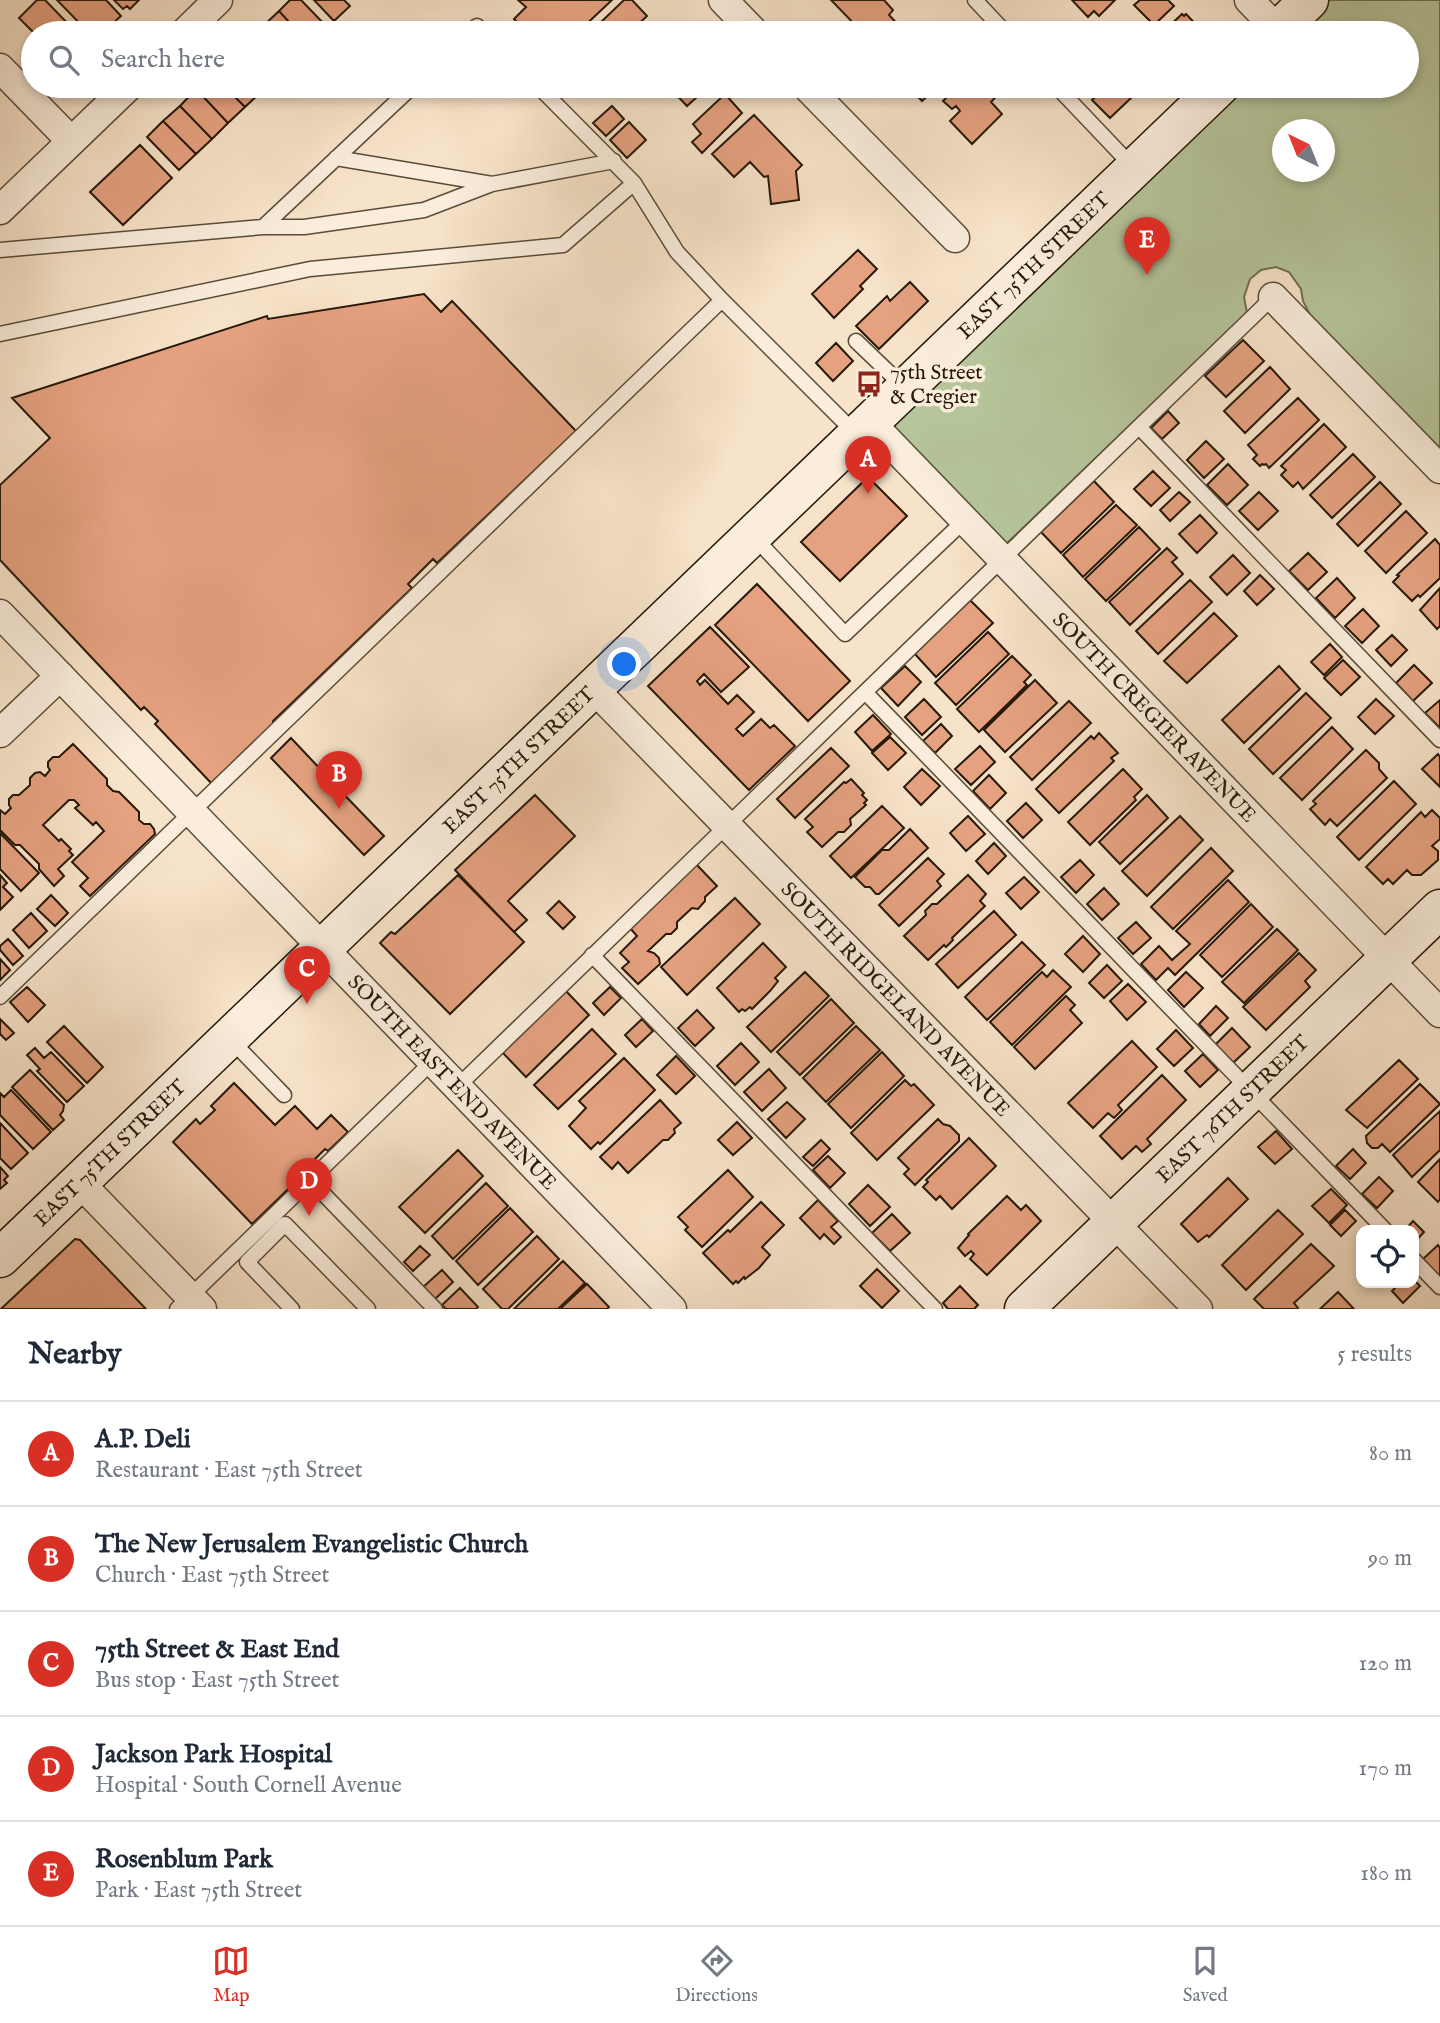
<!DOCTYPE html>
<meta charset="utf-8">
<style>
:root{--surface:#fff;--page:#f2f2f3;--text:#1f2937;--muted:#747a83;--line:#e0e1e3;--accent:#d93025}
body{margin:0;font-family:"IM FELL English",serif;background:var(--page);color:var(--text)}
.controls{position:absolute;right:21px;bottom:21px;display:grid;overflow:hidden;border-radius:14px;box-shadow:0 4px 10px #0003}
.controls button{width:63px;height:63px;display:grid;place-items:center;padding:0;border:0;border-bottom:2px solid var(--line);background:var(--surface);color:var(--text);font:35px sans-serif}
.compass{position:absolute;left:1272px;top:119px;width:63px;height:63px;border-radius:50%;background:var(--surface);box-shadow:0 4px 10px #0003;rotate:317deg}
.you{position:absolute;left:625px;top:665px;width:24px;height:24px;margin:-18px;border:5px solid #fff;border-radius:50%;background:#1a73e8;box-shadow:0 0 0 10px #1a73e833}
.badge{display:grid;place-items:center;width:46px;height:46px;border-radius:50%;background:var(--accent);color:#fff;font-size:23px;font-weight:700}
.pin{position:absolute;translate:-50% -58px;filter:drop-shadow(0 2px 4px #0008)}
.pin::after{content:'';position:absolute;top:37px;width:24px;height:21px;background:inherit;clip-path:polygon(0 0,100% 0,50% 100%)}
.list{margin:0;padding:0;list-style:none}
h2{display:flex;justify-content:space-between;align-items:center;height:91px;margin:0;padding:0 28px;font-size:30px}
h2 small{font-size:23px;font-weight:400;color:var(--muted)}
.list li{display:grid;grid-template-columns:46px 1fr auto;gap:21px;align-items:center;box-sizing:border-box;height:105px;padding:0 28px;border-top:2px solid var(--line)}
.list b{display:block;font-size:26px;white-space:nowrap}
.list p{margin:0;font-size:23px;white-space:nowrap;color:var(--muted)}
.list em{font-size:23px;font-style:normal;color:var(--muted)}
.icon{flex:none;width:38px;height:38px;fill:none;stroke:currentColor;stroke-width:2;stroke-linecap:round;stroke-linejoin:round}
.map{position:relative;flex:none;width:1440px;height:1309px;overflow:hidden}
.search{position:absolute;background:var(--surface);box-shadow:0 4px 10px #0003;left:21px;right:21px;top:21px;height:77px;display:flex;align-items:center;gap:18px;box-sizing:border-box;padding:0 24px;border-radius:38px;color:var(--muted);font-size:26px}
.sheet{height:616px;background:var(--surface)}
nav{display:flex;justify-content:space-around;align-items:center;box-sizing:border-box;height:98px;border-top:2px solid var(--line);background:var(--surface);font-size:19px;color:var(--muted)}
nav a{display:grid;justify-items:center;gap:4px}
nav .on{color:var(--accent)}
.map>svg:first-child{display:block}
.green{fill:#b6c59b;stroke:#6e6f52;stroke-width:2;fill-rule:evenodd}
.building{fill:#e5a180;stroke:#261908;stroke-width:2}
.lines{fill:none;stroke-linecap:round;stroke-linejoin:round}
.lane-casing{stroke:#5a4c38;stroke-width:17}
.street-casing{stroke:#5a4c38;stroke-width:31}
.secondary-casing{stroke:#261908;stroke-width:41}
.lane{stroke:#faeddc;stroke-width:14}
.street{stroke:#faeddc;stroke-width:28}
.secondary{stroke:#faeddc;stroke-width:38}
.labels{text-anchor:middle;stroke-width:7;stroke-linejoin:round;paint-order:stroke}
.street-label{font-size:21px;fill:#261908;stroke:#faeddc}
.poi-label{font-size:21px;fill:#261908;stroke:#faeddc;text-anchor:start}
</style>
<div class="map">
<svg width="1440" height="1309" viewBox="0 0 1440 1309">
<rect width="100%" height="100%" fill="#f7e3c9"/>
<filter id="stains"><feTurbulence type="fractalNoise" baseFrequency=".00286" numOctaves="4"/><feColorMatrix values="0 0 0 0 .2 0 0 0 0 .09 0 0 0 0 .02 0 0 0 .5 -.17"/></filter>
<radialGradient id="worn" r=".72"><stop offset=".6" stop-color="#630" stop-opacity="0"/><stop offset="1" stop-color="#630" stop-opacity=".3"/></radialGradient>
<path class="green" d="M1326,0h114v452l-127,-131 -10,-20 -2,-12 -12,-17 -13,-5 -15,3 -11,9 -6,18 3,16 -244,234 -118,-122 352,-339h170v-53h-116zM1282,130h42v42h-42z"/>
<path class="building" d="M37,0h8l32,33h-43l-15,-15z
M57,0h49l15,16 -19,17h-13z
M114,0h25l-9,9 -3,-3 -4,3z
M290,0h11l27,28 -5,5h-24l-20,-22z
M314,0h30l6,6 -16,15z
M518,0h94l-35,33h-49l-14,-14 12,-12z
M624,0h8l15,16 -18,17h-29l6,-5 -5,-6z
M831,0h53l9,10 -4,5 15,16 -3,2h-38z
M1072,0h43l-16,16 -5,-5 -6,6z
M1140,0h28l6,6 -20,19 -20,-20z
M279,11l20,22h-31l-6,-6z
M1182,14l2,2 2,-2 18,19h-42z
M200,86h24l21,21 -17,16 -32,-34z
M224,86h31l6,6 -16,15z
M638,86h19l-10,9z
M668,86h41l-22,20z
M908,86h30l-16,15z
M958,86h48l-15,16 11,12 -30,30 -22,-23 10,-10 -4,-5 -4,3 -9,-8z
M1107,86h12l12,12 -21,20 -18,-18z
M196,89l32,34 -16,16 -32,-33z
M725,94l17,19 -40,40 -10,-11 9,-8 -8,-10z
M180,106l32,33 -16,15 -33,-33z
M612,106l12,13 -18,17 -13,-13z
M754,115l48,50 -6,6 3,29 -28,4 -3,-28 -4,1 -14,-15 -16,15 -22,-23z
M163,121l33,33 -17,16 -32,-33z
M629,122l17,18 -19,18 -17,-18z
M140,145l32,33 -49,47 -33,-33z
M858,250l19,19 -17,17 3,3 -29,29 -22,-24z
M910,282l18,19 -49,48 -23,-23 31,-30 3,5z
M424,294l17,18 11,-11 124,130 -139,132 -4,-4 -25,25 4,4 -139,133 1,5 -61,59 -58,-61 3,-3 -14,-14 -3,3 -141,-150v-75l50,-47 -38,-40 255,-82 1,3z
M1243,340l21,21 -38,36 -21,-21z
M836,343l17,18 -20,20 -17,-18z
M1270,367l20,22 -45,44 -21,-22z
M1298,398l21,22 -50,48 -3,-4 -2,1 -2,-1 -2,2 -7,-7 4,-4 -9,-10z
M1168,411l11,12 -17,16 -11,-11z
M1324,424l22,23 -43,42 -5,-7 -5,5 -12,-12 5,-5 -5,-4z
M1206,441l18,18 -20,19 -17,-18z
M1353,454l22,23 -43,41 -22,-23z
M1228,464l20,21 -21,20 -20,-20z
M1153,471l17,17 -19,18 -17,-17z
M868,477l39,39 -67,65 -39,-39z
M1094,481l20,21 -53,51 -20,-21z
M1380,482l21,22 -43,42 -21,-22z
M1179,492l11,10 -20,19 -10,-11z
M1259,492l19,19 -20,19 -19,-19z
M1116,505l21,20 -54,52 -20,-22z
M1406,511l21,22 -41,40 -21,-22z
M1200,515l17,18 -20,20 -18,-19z
M1139,527l21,22 -54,52 -21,-22z
M1435,539l5,6v33l-20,19 -2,-2 -6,6 -19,-19 6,-6 -2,-1z
M1167,548l10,10 -5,4 11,12 -53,51 -21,-23z
M1308,553l19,19 -19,18 -19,-19z
M1233,555l17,18 -23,22 -17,-18z
M1260,575l14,14 -17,16 -13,-14z
M1337,578l18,20 -20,20 -19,-20z
M1190,580l22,22 -54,52 -22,-23z
M757,584l93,97 -42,40 -93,-96z
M1440,588v38l-3,3 -17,-19z
M970,600l23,23 -57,54 -22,-24z
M1363,609l16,17 -17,17 -17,-17z
M1214,613l23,23 -50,47 -23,-22z
M710,627l39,40 -28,25 -17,-18 -7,7 3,4 5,-5 23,24 9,-9 17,17 -18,17 7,7 18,-17 9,9 4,-3 21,21 -46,44 -101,-104z
M988,632l21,22 -53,51 -21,-22z
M1392,635l15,15 -16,16 -15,-16z
M1330,644l12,13 -18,18 -13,-13z
M1012,656l19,19 -7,7 3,3 -48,47 -22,-23z
M1343,660l17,17 -19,18 -17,-17z
M1414,665l18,18 -19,18 -17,-18z
M905,666l16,16 -23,24 -17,-18z
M1279,666l21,23 -56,54 -22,-23z
M1035,680l22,23 -52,49 -21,-22z
M1306,693l25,25 -58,56 -24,-25z
M924,699l17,18 -19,18 -17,-18z
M1376,699l18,17 -19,18 -17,-17z
M1440,700v28l-15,-15z
M1069,701l22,22 -59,57 -22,-23z
M873,715l18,19 -19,17 -17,-19z
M941,724l11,12 -17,17 -12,-12z
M1332,727l21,22 -51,51 -22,-22z
M1099,733l19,20 -7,5 3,3 -55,52 -23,-24 55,-53 3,3z
M890,737l16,16 -18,17 -16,-17z
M291,738l33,35 4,-4 9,9 -5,4 52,54 -20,19 -93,-97z
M73,744l34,35v6l6,6 6,1 20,20v8l5,4h6l4,5 1,5 -65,62 -10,-10 8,-8 -16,-16 32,-31 -8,-9 -3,3 -18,-17 4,-3 -5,-5h-5l-26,25 16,16 2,-2 10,10 -2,2 4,4 -15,14 6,7 -10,10 -15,-17v-5l-19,-19h-5l-15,-15v-20l5,4 6,-6 -2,-3v-6l4,-4h6l11,-10v-7l5,-5 5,-1 5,4 5,-6 -2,-3v-5l5,-5h6z
M980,746l15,16 -24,23 -16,-16z
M831,748l18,18 -54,52 -18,-19z
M1366,750l13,13v6l8,9 -50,48 -7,-7 -5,6 -15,-16 6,-5 -3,-3z
M1438,754l2,3v30l-18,-18z
M922,769l18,17 -19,19 -17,-18z
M1123,769l19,20 -8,8 2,3 -46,45 -22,-23z
M989,775l17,18 -16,16 -17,-18z
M851,779l13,14 -2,2 5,5 -3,3 2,2 -16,14 1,6 -7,7h-6l-16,15 -15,-15 6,-5 -8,-8 39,-37 2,1z
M1394,781l22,23 -57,56 -22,-23z
M535,795l40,41 -67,65 19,19 -13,12 -59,-62z
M1147,795l21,23 -48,46 -21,-22z
M1026,803l16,17 -19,18 -16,-17z
M882,806l22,22 -53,50 -21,-22z
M1432,810l8,8v21l-8,7 6,5v9l-17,15h-9l-5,-5 -14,14 -5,-5 -5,5 -17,-17 55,-55 4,5z
M968,816l17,18 -19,17 -16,-18z
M1180,816l23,24 -56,56 -25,-25z
M910,829l18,19 -49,46h-3l-6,-7h-5l-10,-10 27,-27h7z
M0,833l39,40 -18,18 -21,-22z
M994,843l12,13 -18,18 -12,-13z
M1211,848l22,23 -60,58 -22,-22z
M928,858l16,16 -7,7 4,5 -42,40 -20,-21z
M1080,860l14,15 -18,18 -15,-16z
M696,864l21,22 -12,11v4l-7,8 -6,-1 -15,14v6l-6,6h-5l-18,17 6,2 5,5 1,6 -22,20 -16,-16 7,-6 -9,-9 17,-17 -7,-8z
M0,875l7,8 -4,4 10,10 -13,13z
M458,875l66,67 -74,72 -70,-71 11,-11 4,2z
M968,875l18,19 -6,7 5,5 -33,32 1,2 -7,7 -2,-2 -16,15 -24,-24 22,-21 -1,-4 7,-7h5z
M1024,877l15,15 -18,17 -15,-16z
M1228,880l21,22 -74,73 -7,-7 -12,12 -15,-16 18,-18 13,14 18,-16 -14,-13z
M1104,888l15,16 -17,16 -15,-16z
M51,895l17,18 -13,13 -18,-17z
M735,898l25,26 -73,71 -26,-28z
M559,901l16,16 -12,12 -16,-16z
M1251,904l22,23 -51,50 -22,-22z
M994,911l22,24 -58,53 -22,-24z
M31,913l16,18 -18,17 -16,-18z
M1136,922l15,16 -18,16 -15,-16z
M1277,929l21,21 -54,53 -22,-21z
M1083,936l17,18 -17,18 -18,-18z
M8,939l15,17 -10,9 -13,-15v-4z
M1022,942l23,23 -58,55 -22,-23z
M763,943l23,24 -11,11 3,3 -8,10 -18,18 -2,-2 -5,4 -3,-2 -3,3 -22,-24z
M1299,953l17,17 -11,11 5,6 -44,43 -23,-23z
M0,959l10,11 -10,10z
M1107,965l15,16 -18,17 -15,-15z
M1053,970l18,17 -59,58 -22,-23 52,-50 5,5z
M805,972l24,24 -58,56 -24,-25z
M1186,972l17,16 -19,19 -16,-17z
M1128,984l18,18 -19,18 -17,-19z
M27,987l18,18 -17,17 -18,-20z
M610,987l11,11 -17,17 -11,-12z
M565,990l24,25 -63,62 -25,-26z
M1066,996l9,9 -5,5 12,13 -47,46 -21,-22z
M831,999l23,24 -54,52 -23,-23z
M1216,1006l12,12 -18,18 -11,-12z
M697,1010l17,18 -19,18 -17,-18z
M0,1019l14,14 -8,7 -6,-6z
M642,1019l11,12 -17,16 -11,-12z
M64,1026l39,41 -16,16 -40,-41z
M856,1026l24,24 -54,52 -23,-24z
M1232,1028l18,19 -17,16 -18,-18z
M592,1029l24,25 -58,55 -24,-24z
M1176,1030l17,18 -19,18 -17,-17z
M1132,1041l25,26 -39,38 4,5 -8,8 -6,-5 -15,15 -25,-25z
M741,1043l18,19 -24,23 -18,-19z
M35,1048l9,10 7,-6 33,34 -17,16 -30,-31 3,-2 -13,-14z
M882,1052l22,24 -53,52 -23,-24z
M1203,1054l15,16 -18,17 -15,-16z
M676,1056l19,20 -19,18 -19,-19z
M624,1058l31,32 -55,54 -2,-2 -7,7 -22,-23 17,-18 -7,-7z
M1399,1060l19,19 -51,49 -21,-18z
M769,1069l17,19 -24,23 -18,-19z
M30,1070l34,35 -1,6 -3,4 4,5 -11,10 -41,-43z
M1162,1075l24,25 -39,39 4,5 -9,8 -6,-6 -14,13 -22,-23z
M905,1080l6,6 3,-2 20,21 -57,55 -26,-27z
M234,1083l41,42 20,-19 22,23 14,-14 17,17 -20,19 -3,-2 -14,14 2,2 -61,59 -79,-82 23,-23 4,5 15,-14 -4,-4z
M1420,1084l20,20 -50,48 -8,-8 -4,4h-6l-5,-5 -1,-7z
M11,1090l40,42 -18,17 -33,-34v-22l4,4z
M660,1100l21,23 -7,6 1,4 -7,7h-5l-35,33 -10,-11 -6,7 -12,-12z
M787,1102l18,17 -19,19 -18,-19z
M1440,1111v39l-28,27 -19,-22z
M938,1119l5,5 7,2 9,9v6l-44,44 -11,-11 5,-5 -11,-11z
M737,1122l15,16 -19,17 -15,-15z
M0,1123l28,30 -17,16 -11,-11z
M1276,1131l16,18 -17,15 -17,-17z
M969,1138l27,28 -44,43 -12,-13 -4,4 -13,-13 5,-5 -2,-2z
M821,1140l9,9 -17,17 -10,-9z
M1353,1149l13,14 -16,16 -14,-13z
M458,1150l25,26 -58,57 -26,-26z
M828,1156l17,17 -15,15 -17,-18z
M1440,1159v40l-2,3 -20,-20z
M0,1167l8,9 -4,4 3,3 -7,6z
M728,1170l25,27 -51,50 -17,-17 3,-3 -10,-10z
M1379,1177l14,14 -16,17 -15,-14z
M1228,1178l20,21 -39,38 -2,-2 -9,7 -17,-18z
M486,1183l22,23 -55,53 -21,-23z
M868,1185l22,22 -20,19 -21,-22z
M1331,1189l16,16 -18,18 -17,-17z
M1007,1196l14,14 5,-5 15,16 -54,54 -17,-16 4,-5 -3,-3 -6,5 -7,-8 11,-13 -1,-1z
M818,1200l20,21 -7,6 10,10 -7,7 -10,-10 -4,5 -20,-21z
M761,1202l23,23 -22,22 8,8 -11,13 -14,11 -1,-2 -6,6 -2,-2 -3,3 -30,-31 25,-23 2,2z
M510,1208l23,24 -55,53 -22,-24z
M1278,1210l25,24 -57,56 -24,-25z
M1345,1210l11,11 -15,15 -11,-11z
M892,1214l18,19 -20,18 -18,-18z
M1413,1221l11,11 -10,11v-13h-9z
M537,1236l22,23 -51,50h-6l-19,-20z
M75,1239l5,1 66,69h-145z
M1311,1244l23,22 -40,37 4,5 -1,1h-33l-10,-10z
M1438,1245l2,3v29l-17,-18z
M420,1246l10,9 -17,16 -9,-9z
M563,1261l22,22 -27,26h-44z
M877,1269l22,22 -17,17 -22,-22z
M442,1270l11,12 -19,18 -12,-12z
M1414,1280l6,6 -17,17 -11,-12 8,-8h14z
M587,1284l22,23 -2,2h-47z
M960,1286l18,19 -4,4h-26l-5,-6z
M460,1288l18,19 -2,2h-30l-4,-4z
M1338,1292l16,17h-34z"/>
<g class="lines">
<g class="lane-casing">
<path id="lane" d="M975,0l31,33
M469,33l8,-7 8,7
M538,86l96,97 43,69 45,48 134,134
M1056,86l77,81
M336,158l156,26 122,-23
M263,227l150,-141
M0,250l263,-23h41l120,-17 68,-26
M0,334l310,-65 253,-24 71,-62
M856,341l48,46
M1139,427l301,313
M753,536l92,98 120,-114
M865,692l520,538
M592,955l343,354
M0,997l722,-697
M230,1039l54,56
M457,1087l816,-790
M310,1180l125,129
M1414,1260l26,27
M177,1309l256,-248
M292,1309l-45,-47 38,-38 83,85"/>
</g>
<g class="street-casing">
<g id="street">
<path d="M723,0l32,33"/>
<path d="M1249,0l29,30"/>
<path d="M184,33l34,-33"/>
<path d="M0,68l71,73"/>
<path d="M806,86l149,152"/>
<path d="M0,210l129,-124"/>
<path d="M1273,297l167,172"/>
<path id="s1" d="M870,422l570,591"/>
<path id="s2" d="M0,614l672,695"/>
<path id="s3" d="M593,688l605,621"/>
<path d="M0,733l60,-57"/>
<path d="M79,1182l123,127"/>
</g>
</g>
<g class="secondary-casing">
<g id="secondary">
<path d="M1275,33l34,-33"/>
<path id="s4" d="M0,1258l1220,-1172"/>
<path id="s5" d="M1024,1309l416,-400"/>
</g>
</g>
<use href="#lane" class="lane"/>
<use href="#street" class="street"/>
<use href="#secondary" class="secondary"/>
</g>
<defs>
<g id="bus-bare" transform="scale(2.1)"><path d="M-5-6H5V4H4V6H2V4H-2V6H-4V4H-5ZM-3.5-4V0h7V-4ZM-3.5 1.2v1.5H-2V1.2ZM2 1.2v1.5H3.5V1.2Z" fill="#8f2418" stroke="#faeddc" stroke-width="2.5" paint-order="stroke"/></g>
</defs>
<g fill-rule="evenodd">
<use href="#bus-bare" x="869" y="384"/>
</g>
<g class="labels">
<g class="street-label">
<text dy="7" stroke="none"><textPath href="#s4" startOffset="1433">EAST 75TH STREET</textPath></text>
<text dy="7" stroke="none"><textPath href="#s1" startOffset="410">SOUTH CREGIER AVENUE</textPath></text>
<text dy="7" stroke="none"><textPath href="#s4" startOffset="719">EAST 75TH STREET</textPath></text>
<text dy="7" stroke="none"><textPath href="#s3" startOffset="434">SOUTH RIDGELAND AVENUE</textPath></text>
<text dy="7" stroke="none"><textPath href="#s2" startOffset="651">SOUTH EAST END AVENUE</textPath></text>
<text dy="7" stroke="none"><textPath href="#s5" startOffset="289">EAST 76TH STREET</textPath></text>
<text dy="7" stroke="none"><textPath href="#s4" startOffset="152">EAST 75TH STREET</textPath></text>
</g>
<g class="poi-label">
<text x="890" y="379">75th Street<tspan x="890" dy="24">&amp; Cregier</tspan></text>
</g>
</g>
<rect width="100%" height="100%" filter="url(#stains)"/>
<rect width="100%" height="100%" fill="url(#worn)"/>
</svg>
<div class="controls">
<button><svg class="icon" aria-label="locate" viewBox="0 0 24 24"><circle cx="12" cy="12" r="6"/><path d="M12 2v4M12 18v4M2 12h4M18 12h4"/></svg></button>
</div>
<svg class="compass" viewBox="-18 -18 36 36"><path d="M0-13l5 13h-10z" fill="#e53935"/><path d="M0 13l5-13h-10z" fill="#747a83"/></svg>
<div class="you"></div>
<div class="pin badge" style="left:868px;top:494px">A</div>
<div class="pin badge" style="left:339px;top:809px">B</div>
<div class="pin badge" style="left:307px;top:1004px">C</div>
<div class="pin badge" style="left:309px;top:1216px">D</div>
<div class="pin badge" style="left:1147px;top:275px">E</div>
<div class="search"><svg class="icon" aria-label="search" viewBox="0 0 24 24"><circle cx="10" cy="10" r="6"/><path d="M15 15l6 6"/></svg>Search here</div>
</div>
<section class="sheet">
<h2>Nearby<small>5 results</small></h2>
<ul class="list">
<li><span class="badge">A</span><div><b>A.P. Deli</b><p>Restaurant · East 75th Street</p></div><em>80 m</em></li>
<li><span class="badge">B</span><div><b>The New Jerusalem Evangelistic Church</b><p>Church · East 75th Street</p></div><em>90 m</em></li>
<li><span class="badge">C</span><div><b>75th Street &amp; East End</b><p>Bus stop · East 75th Street</p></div><em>120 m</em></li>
<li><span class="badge">D</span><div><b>Jackson Park Hospital</b><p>Hospital · South Cornell Avenue</p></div><em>170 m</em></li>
<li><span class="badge">E</span><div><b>Rosenblum Park</b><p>Park · East 75th Street</p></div><em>180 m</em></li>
</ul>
</section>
<nav>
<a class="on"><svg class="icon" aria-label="map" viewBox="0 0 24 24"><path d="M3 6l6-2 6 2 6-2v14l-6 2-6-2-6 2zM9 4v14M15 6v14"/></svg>Map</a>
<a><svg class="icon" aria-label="directions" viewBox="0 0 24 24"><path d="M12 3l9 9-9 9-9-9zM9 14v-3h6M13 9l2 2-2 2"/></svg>Directions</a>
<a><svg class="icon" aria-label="saved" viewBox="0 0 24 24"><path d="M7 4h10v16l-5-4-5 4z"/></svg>Saved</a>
</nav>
